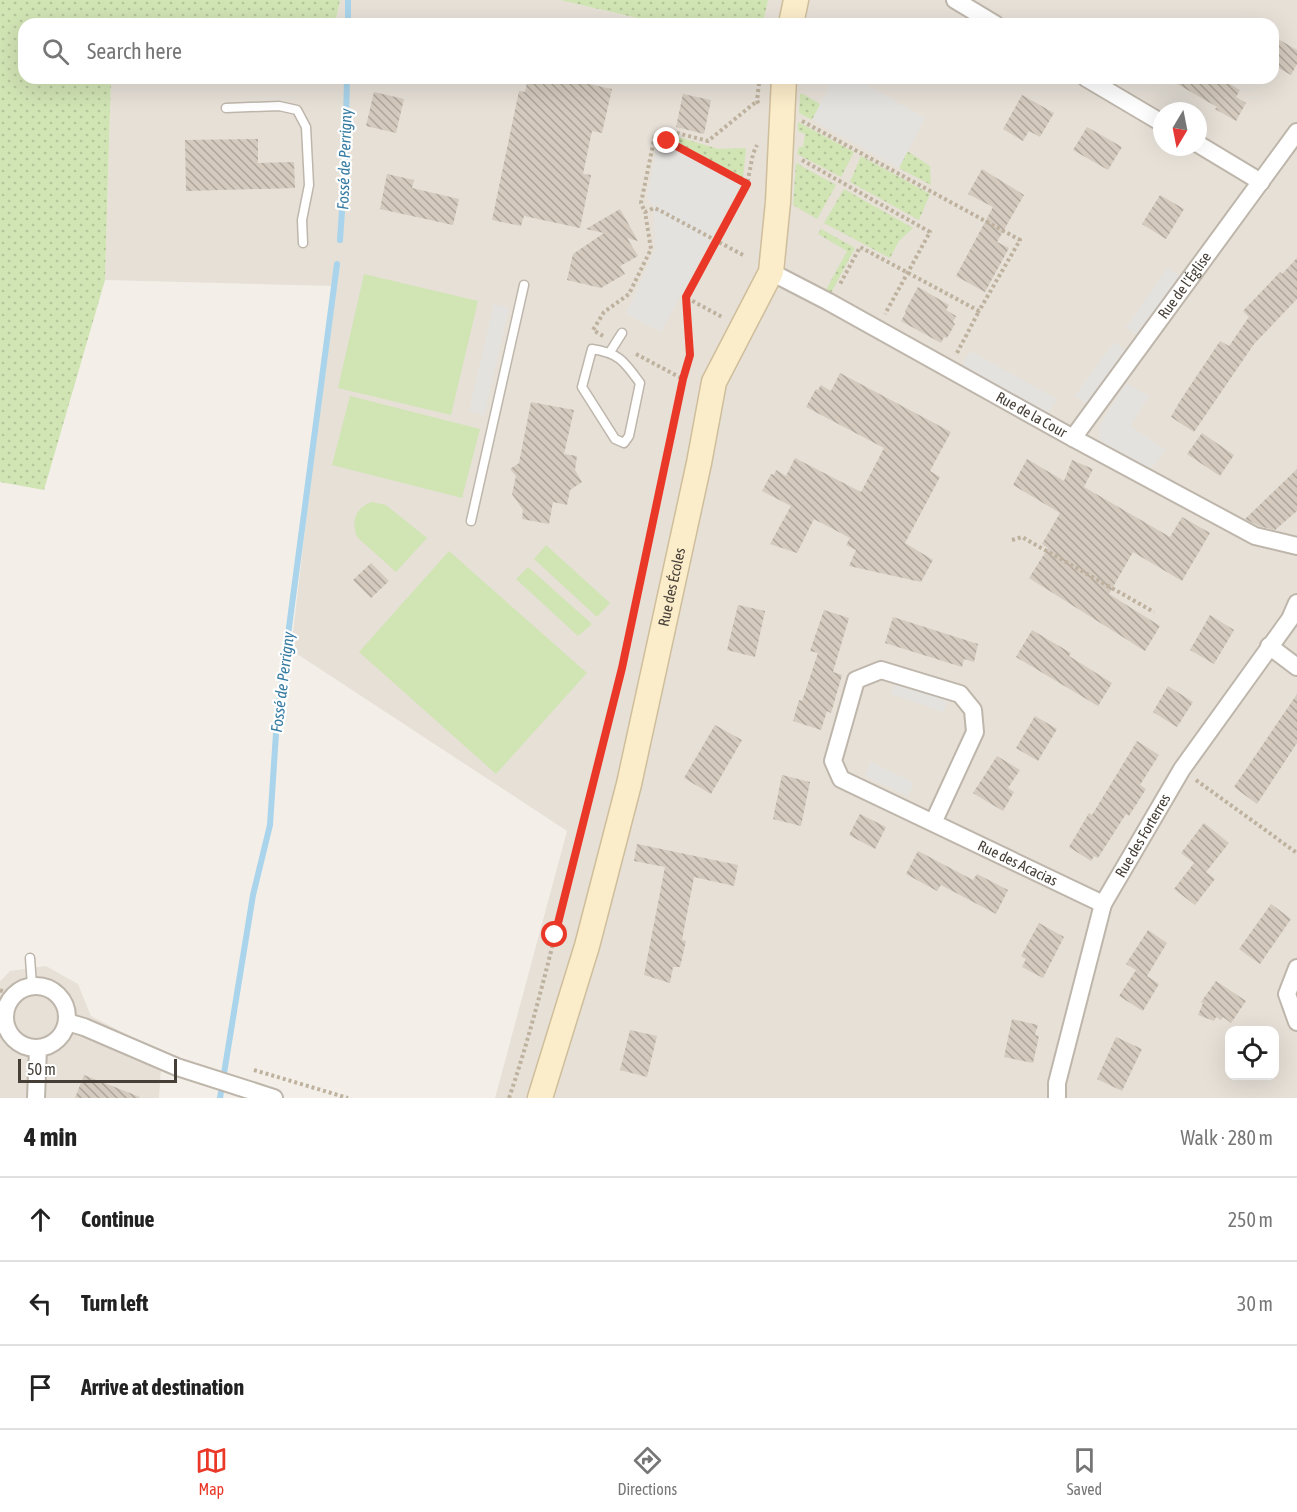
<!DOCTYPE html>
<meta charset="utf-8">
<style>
:root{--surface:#fff;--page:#f6f6f6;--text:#222;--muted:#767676;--line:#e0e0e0;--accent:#ea3828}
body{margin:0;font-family:"Asap Condensed",sans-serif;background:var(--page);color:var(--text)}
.controls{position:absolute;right:18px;bottom:18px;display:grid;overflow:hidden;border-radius:12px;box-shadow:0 6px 24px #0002}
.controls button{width:54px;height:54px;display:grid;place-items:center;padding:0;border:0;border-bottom:2px solid var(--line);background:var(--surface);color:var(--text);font:30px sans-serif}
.compass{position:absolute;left:1153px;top:102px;width:54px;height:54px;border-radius:50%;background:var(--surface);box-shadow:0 6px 24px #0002;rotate:190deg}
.scale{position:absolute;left:18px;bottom:15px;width:159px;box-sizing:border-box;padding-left:6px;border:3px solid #463f37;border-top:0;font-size:16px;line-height:21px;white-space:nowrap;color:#463f37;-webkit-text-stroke:4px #fff;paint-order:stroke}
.stop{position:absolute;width:18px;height:18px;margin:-14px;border:4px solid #ea3828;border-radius:50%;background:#fff}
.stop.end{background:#ea3828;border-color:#fff;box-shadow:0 2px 6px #0008}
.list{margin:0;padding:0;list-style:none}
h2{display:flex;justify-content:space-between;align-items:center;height:78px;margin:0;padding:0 24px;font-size:26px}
h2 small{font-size:20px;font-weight:400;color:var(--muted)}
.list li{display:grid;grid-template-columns:39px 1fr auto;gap:18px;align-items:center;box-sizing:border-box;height:84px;padding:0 24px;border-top:2px solid var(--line)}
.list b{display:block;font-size:22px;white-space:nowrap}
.list em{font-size:20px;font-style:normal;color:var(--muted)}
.icon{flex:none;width:33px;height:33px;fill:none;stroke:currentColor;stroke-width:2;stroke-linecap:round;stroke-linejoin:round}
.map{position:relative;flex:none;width:1297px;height:1098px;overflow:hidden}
.search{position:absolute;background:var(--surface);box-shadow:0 6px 24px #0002;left:18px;right:18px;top:18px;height:66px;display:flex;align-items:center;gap:15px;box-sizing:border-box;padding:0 21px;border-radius:18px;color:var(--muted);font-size:22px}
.sheet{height:330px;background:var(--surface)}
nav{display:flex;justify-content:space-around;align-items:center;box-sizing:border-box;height:84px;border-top:2px solid var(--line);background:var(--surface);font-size:16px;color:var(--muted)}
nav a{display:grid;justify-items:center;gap:3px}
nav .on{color:var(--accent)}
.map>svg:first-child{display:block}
.residential{fill:#e6e0d7;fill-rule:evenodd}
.grass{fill:url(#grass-dots)}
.pitch{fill:#d1e4b4}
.parking{fill:#e4e2df}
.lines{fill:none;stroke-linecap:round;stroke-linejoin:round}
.stream{stroke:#a9d4eb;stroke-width:6}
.building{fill:url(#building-back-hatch)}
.lane-casing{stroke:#beb6ab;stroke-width:11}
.street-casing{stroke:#beb6ab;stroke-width:20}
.secondary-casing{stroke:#cfbe9b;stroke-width:27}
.path{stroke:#beb19e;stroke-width:4;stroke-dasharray:3 3;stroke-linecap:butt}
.lane{stroke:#fff;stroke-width:8}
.street{stroke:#fff;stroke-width:16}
.secondary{stroke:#fbecca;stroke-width:24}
.route{stroke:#ea3828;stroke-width:8}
.labels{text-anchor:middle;stroke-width:4.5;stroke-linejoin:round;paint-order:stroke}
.street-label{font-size:15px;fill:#463f37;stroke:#fff}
.water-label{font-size:16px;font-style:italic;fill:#367ba2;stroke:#fff}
</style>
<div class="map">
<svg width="1297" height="1098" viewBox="0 0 1297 1098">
<defs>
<pattern id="grass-dots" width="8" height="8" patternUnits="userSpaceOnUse" patternTransform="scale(1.5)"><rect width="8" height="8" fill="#d1e4b4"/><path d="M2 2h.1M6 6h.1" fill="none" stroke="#b5c59b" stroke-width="1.8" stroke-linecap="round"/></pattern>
<pattern id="building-back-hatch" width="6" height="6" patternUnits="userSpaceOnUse" patternTransform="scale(1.5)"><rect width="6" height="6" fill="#d4cabe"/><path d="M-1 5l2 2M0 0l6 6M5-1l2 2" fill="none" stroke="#aea59b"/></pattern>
</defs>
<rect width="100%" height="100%" fill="#f3efe8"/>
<path class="residential" d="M340,0h220l103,24h-328z
M768,0h529v1098h-802l72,-267 -276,-181 42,-364 -228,-6 6,-202h1162v-54h-510zM1162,111h36v36h-36zM1230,1030h44v46h-44z
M46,966l32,18 13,32 71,37 -3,45h-159v-117l10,-10z"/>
<path class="grass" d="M0,0h340l-5,24h-311v54h87l-6,202 -61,210 -44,-8z
M560,0h208l-5,24h-100z
M800,94h3l17,10 -8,16 -13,-7z
M798,122l56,30 -13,25 -44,-23 2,-7h4l2,-13 -7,-3z
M678,137l40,12 28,-1 -3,30 -68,-37z
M907,151l23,15 1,19 -32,-17z
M861,156l69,38 -11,26 -69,-38z
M796,163l40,22 -19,34 -24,-14z
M844,189l69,39 -14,13 -9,17 -66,-35z
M821,229l34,19 -24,45 -5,-3 21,-39 -29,-17z"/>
<path class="pitch" d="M364,274l114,27 -27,114 -113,-27z
M350,396l130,33 -18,69 -130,-33z
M372,502l14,3 41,33 -31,34 -39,-35c-6,-16 -2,-29 15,-35z
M546,545l64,58 -13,14 -63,-58z
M449,551l138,122 -91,101 -137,-122z
M528,567l64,57 -14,12 -62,-57z"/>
<path class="parking" d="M834,78h20l71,40 -26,50 -87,-48z
M658,140l82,45 -79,147 -35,-18 29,-64 -1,-42 -7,-11z
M1168,268l13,9 -43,59 -12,-9z
M494,304l15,4 -25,107 -15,-4z
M1114,342l13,9 -38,54 -14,-9z
M970,351l87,48 -9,14 -86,-47z
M1126,383l23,13 -19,30 36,24 -16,19 -50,-29 -1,-14z
M896,680l52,18 -4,14 -53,-18z
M871,762l43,21 -6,13 -43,-20z"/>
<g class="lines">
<path class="stream" d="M348,24v-24
M340,240l5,-73 2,-89
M220,1098l33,-203 17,-70 7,-107 60,-454"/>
</g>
<path class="building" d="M1273,36l24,14v14l-6,11 -18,-10z
M528,78h34l50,11 -10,44 -10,-2 -9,43 8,1 -11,53 -56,-12 -3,10 -29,-6 27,-129 6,1z
M1167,78h53l20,12 -4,7 10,6 -10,18 -21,-12 2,-2z
M374,92l30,7 -8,34 -30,-7z
M683,94l28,6 -7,34 -28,-7z
M1022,95l32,18 -14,24 -11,-6 -6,10 -20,-12z
M1087,127l35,20 -14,23 -35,-20z
M258,139v24l36,-1 1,26 -109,3 -1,-51z
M982,169l42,26 -27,47 12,6 -24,44 -29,-16 37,-69 -25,-13z
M387,174l27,6 -2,8 47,11 -6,26 -73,-16z
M1160,195l24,14 -18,30 -24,-15z
M620,209l18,32 -11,-3 11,18 -18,10 5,8 -24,14 -34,-8 6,-26 31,-21 -18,-4z
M1297,258v41l-43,45 -60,88 -23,-15 9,-16 40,-60 9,5 20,-29 -6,-6 37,-39 2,2z
M918,287l31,18 -3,5 10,6 -3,6 2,2 -8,14 -3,-1 -3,6 -40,-22 5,-9 -1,-1z
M840,373l111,59 -21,39 10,6 -35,66 28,17 -12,22 -72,-16 7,-16 -10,-5 4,-7 -36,-19 -17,34 -27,-9 21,-38 -29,-15 9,-17 3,1 2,-5 10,6 9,-18 66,34 23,-44 -78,-41 10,-18 2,1 3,-5 10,6z
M531,402l43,8 -10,44 13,2 -2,14 7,12 -12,8 -3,15 -14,-3 -4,22 -27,-5 1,-9 -11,-16 4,-18 -6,-7 9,-6z
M1202,433l32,22 -14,21 -33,-22z
M1027,459l37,22 8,-21 21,9 -9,18 86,50 12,-20 28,16 -28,48 -49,-29 -24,42 51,32 -15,25 -116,-73 19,-30 -6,-4 18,-31 -47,-28z
M1297,469v42l-22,19 -16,-4 -14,-7z
M371,563l18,18 -18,17 -18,-18z
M738,605l27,6 -10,46 -28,-7z
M824,610l25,8 -16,54 9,3 -11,38 -4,-2 -6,19 -28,-9 6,-21 3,1 16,-48 -8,-2z
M1210,615l24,15 -20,34 -24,-14z
M893,617l85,27 -4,18 -10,-3 -2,8 -77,-24z
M1032,630l39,23 -2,3 43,27 -14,23 -82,-49z
M1168,686l25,16 -16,25 -24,-15z
M1297,694v49l-40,61 -23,-17z
M1035,716l22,13 -19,32 -22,-13z
M715,725l27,15 -31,54 -27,-16z
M1137,741l22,14 -19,30 6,4 -17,27 -3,-2 -28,44 -4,-2 -3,5 -22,-14 20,-34 3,2z
M997,756l23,14 -12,18 6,4 -11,19 -30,-18z
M782,775l28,7 -9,44 -28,-7z
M860,814l26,13 -11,22 -26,-14z
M1204,823l25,20 -23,29 -25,-19z
M637,844l101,21 -4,21 -40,-9 -12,63 4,1 -6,26h-7l-3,16 -26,-8 21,-108 -31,-6z
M918,851l55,29 4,-6 31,16 -12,24 -55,-29 -4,6 -31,-17z
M1194,863l21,16 -20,26 -21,-16z
M1271,904l20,15 -31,45 -21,-15z
M1039,923l25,14 -21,41 -21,-11 4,-8 -5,-3z
M1148,930l19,13 -20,33 12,8 -16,27 -24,-15 17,-26 -10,-6z
M1216,981l30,20 -15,22 -8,-6 -2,3 -5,-3 -2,4 -16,-6 5,-12 -2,-1z
M1012,1019l26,6 -3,10 4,1 -6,27 -29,-6z
M630,1030l27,6 -10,41 -27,-7z
M1116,1037l26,12 -20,42 -25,-12z
M84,1075l56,22 -1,1h-64z"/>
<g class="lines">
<g class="lane-casing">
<path id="lane" d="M226,108l53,-2 18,4 9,17 3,58 -7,35 1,23
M592,349c27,4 32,12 48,34l-11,53 -5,7 -9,-4 -33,-52z
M610,352l12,-19
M471,521l53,-236
M30,958l2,27"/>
</g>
<g class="street-casing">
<g id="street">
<path d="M955,0l40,24"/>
<path d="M1086,78l76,45"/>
<path d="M1198,144l63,38"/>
<path id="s1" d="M771,272l58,30 244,136 182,98 42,10"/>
<path id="s2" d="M1073,438l224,-306"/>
<path d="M1269,646l28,21"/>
<path id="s3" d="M933,823l42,-91 -2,-22 -13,-16 -79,-24 -25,10 -23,81 8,18 262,125"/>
<path d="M1297,968l-10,26 10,28"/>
<circle cx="36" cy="1017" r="31"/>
<path d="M67,1022l17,5 93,40 97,31"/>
<path d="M36,1098l2,-50"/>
<path id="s4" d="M1057,1098v-15l46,-179 79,-135 108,-150 7,-16"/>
</g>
</g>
<g class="secondary-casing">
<g id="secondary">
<path d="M791,24l5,-24"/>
<path id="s5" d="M540,1098l47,-152 42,-162 70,-321 15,-81 57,-110 7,-70 6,-124"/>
</g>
</g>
<path class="path" d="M759,83l-2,18 3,4
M802,121l218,119 -41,71 -119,-64 -21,39
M667,141l2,-10 39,10 49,-40
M802,160l128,72 -45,82
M743,255l-84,-45 -5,-2 -9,4 -4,-9 14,-68 92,50
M687,298l35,19
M603,336l-10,-6 11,-18 25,-18 22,-45 -6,-37
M957,353l22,-42
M636,354l47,25
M1012,540l10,-3 132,75
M1196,780l101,73
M0,990l12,6
M254,1070l94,28
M509,1098c23,-67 39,-136 57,-205 45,-170 80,-342 117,-514l7,-24 -4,-58 61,-112 6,-31 4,-9"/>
<use href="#lane" class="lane"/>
<use href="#street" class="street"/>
<use href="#secondary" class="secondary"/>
</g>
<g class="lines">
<path class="route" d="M555,935l67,-267 61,-289 7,-24 -4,-58 61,-113 -80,-43"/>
</g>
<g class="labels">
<g class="street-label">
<text dy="5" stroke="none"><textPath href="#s2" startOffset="189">Rue de l'Église</textPath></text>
<text dy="5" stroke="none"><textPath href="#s1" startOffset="297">Rue de la Cour</textPath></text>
<text dy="5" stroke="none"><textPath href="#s5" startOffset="528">Rue des Écoles</textPath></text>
<text dy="5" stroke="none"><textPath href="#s4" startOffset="279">Rue des Forterres</textPath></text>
<text dy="5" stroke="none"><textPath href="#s3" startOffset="552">Rue des Acacias</textPath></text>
</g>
<g class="water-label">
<text transform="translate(344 159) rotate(-88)" y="6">Fossé de Perrigny</text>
<text transform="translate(282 682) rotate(-83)" y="6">Fossé de Perrigny</text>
</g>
</g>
</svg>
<div class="controls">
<button><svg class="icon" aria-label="locate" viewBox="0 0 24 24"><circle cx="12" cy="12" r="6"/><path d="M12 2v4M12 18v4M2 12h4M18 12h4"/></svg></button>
</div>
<svg class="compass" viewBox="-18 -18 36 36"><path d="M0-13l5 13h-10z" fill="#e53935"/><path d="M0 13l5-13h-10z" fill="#767676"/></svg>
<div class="scale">50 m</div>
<div class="stop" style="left:555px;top:935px"></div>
<div class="stop end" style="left:667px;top:141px"></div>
<div class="search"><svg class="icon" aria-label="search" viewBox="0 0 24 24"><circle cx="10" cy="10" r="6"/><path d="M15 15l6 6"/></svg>Search here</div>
</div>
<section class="sheet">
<h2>4 min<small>Walk · 280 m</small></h2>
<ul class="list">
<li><svg class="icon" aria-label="ahead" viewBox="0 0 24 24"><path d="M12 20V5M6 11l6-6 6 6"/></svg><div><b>Continue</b></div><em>250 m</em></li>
<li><svg class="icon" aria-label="left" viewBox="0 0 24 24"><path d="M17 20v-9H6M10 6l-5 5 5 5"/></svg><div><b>Turn left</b></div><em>30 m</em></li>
<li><svg class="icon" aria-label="arrive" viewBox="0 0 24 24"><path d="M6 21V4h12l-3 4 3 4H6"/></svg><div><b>Arrive at destination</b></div></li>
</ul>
</section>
<nav>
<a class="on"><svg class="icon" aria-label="map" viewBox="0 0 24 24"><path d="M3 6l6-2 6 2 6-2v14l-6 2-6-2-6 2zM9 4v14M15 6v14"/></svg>Map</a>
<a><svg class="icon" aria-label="directions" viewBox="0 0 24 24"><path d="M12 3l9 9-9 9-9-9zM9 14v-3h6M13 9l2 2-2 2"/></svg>Directions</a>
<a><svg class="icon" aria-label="saved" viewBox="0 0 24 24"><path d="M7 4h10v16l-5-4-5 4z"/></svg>Saved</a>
</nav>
